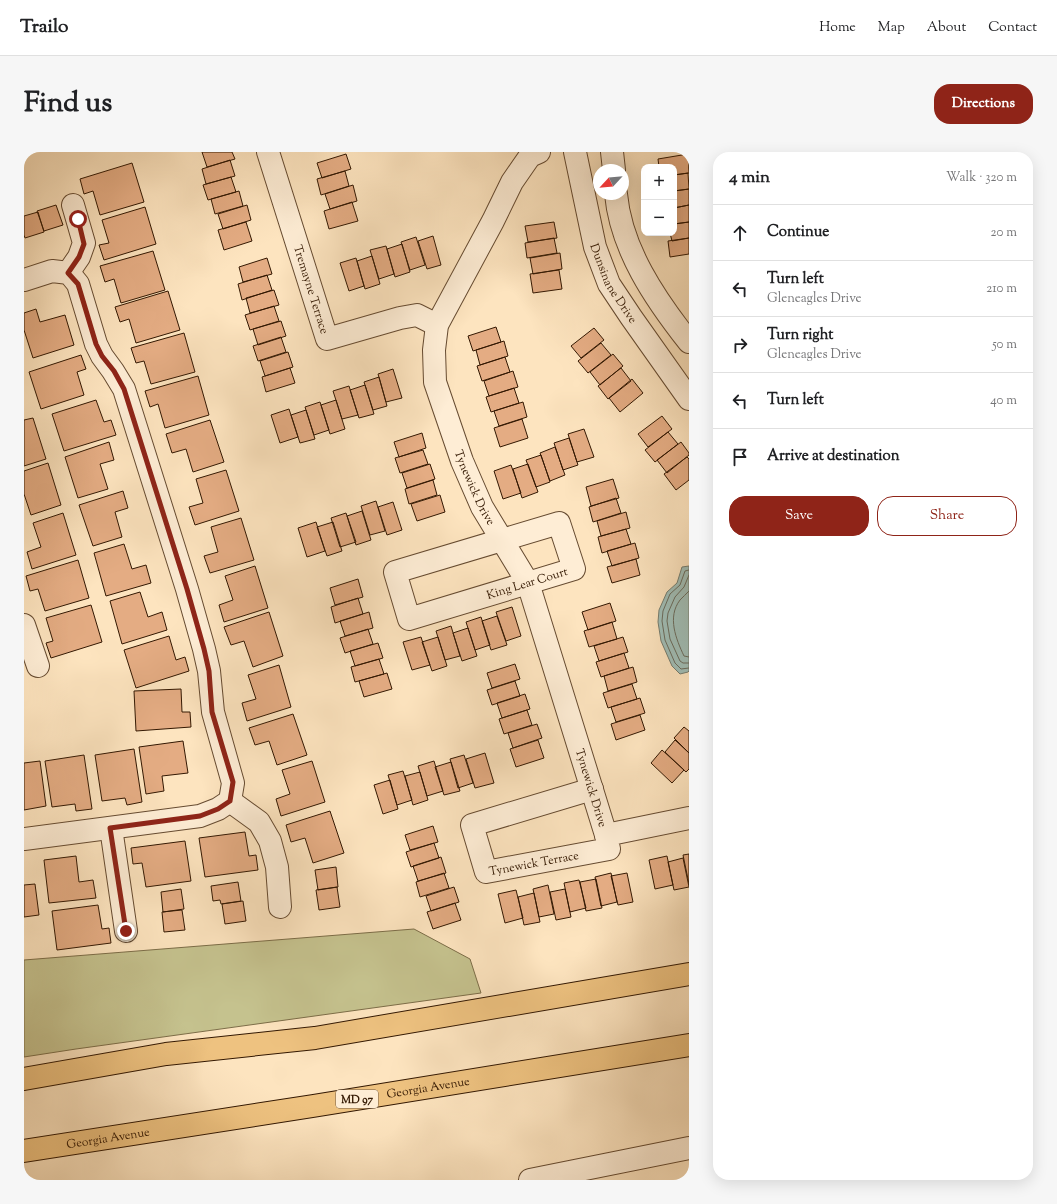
<!DOCTYPE html>
<meta charset="utf-8">
<style>
:root{--surface:#fff;--page:#f6f6f6;--text:#202124;--muted:#757577;--line:#e0e0e0;--accent:#8f2418}
body{margin:0;font-family:"Sorts Mill Goudy",serif;background:var(--page);color:var(--text)}
.controls{position:absolute;right:12px;top:12px;display:grid;overflow:hidden;border-radius:8px;box-shadow:0 4px 16px #0002}
.controls button{width:36px;height:36px;display:grid;place-items:center;padding:0;border:0;border-bottom:1px solid var(--line);background:var(--surface);color:var(--text);font:20px sans-serif}
.compass{position:absolute;left:569px;top:12px;width:36px;height:36px;border-radius:50%;background:var(--surface);box-shadow:0 4px 16px #0002;rotate:244deg}
.stop{position:absolute;width:12px;height:12px;margin:-9px;border:3px solid #8f2418;border-radius:50%;background:#fff}
.stop.end{background:#8f2418;border-color:#fff;box-shadow:0 1px 4px #0008}
.list{margin:0;padding:0;list-style:none}
h2{display:flex;justify-content:space-between;align-items:center;height:52px;margin:0;padding:0 16px;font-size:17px}
h2 small{font-size:13px;font-weight:400;color:var(--muted)}
.list li{display:grid;grid-template-columns:26px 1fr auto;gap:12px;align-items:center;box-sizing:border-box;height:56px;padding:0 16px;border-top:1px solid var(--line)}
.list b{display:block;font-size:15px;white-space:nowrap}
.list p{margin:0;font-size:13px;white-space:nowrap;color:var(--muted)}
.list em{font-size:13px;font-style:normal;color:var(--muted)}
.actions{display:flex;gap:8px;padding:12px 16px}
.actions a{flex:1;padding:9px 0;border:1px solid var(--accent);border-radius:16px;text-align:center;font-size:14px;color:var(--accent)}
.actions .main{background:var(--accent);color:#fff}
.icon{flex:none;width:22px;height:22px;fill:none;stroke:currentColor;stroke-width:2;stroke-linecap:round;stroke-linejoin:round}
.map{position:relative;flex:none;width:665px;height:1028px;overflow:hidden;border-radius:16px}
header{display:flex;align-items:center;gap:24px;box-sizing:border-box;height:56px;padding:0 20px;background:var(--surface);border-bottom:1px solid var(--line)}
header strong{font-size:19px}
nav{display:flex;gap:22px;margin-inline-start:auto;font-size:14px}
.intro{display:flex;align-items:center;justify-content:space-between;box-sizing:border-box;height:96px;padding:0 24px}
h1{margin:0;font-size:28px}
.button{padding:10px 18px;border-radius:16px;background:var(--accent);color:#fff;font-size:14px;font-weight:700}
main{display:flex;gap:24px;padding:0 24px}
aside{flex:1;background:var(--surface);border-radius:16px;box-shadow:0 4px 16px #0002}
.map>svg:first-child{display:block}
.green{fill:#c5c28e;stroke:#7c6d48}
.water{fill:#a0beb7;stroke:#747c6f}
.lines{fill:none;stroke-linecap:round;stroke-linejoin:round}
.shore{stroke:#6a6b5c;stroke-width:1}
.building{fill:#e4ac83;stroke:#331802}
.minor-casing{stroke:#664b31;stroke-width:24}
.major-casing{stroke:#331802;stroke-width:24}
.minor{stroke:#feedd5;stroke-width:22}
.major{stroke:#eec280;stroke-width:22}
.route{stroke:#8f2418;stroke-width:5}
.labels{text-anchor:middle;stroke-width:3.5;stroke-linejoin:round;paint-order:stroke}
.shield{fill:#feedd5;stroke:#705841;stroke-width:1}
.shield-label{font-size:11px;font-weight:bold;fill:#331802}
.street-label{font-size:12px;fill:#331802;stroke:#feedd5}
</style>
<header>
<strong>Trailo</strong>
<nav><a>Home</a><a>Map</a><a>About</a><a>Contact</a></nav>
</header>
<div class="intro"><h1>Find us</h1><a class="button">Directions</a></div>
<main>
<div class="map">
<svg width="665" height="1028" viewBox="0 0 665 1028">
<rect width="100%" height="100%" fill="#fde4bf"/>
<filter id="stains"><feTurbulence type="fractalNoise" baseFrequency=".005" numOctaves="4"/><feColorMatrix values="0 0 0 0 .2 0 0 0 0 .09 0 0 0 0 .02 0 0 0 .5 -.17"/></filter>
<radialGradient id="worn" r=".72"><stop offset=".6" stop-color="#630" stop-opacity="0"/><stop offset="1" stop-color="#630" stop-opacity=".3"/></radialGradient>
<path class="green" d="M390,777l56,30 11,34 -405,56 -52,8v-97z"/>
<path class="water" d="M665,414v105l-1,1 -8,2 -8,-8 -11,-25 -3,-19 1,-12 8,-18 10,-9 5,-16z"/>
<g class="lines">
<path class="shore" d="M665,418l-4,1 -5,14 -10,9 -7,17 -1,10 3,19 10,23 6,6 8,-1
M665,423l-5,12 -9,10 -7,16 -1,8 3,18 10,22 3,2h6
M665,439c-3,3 -6,6 -9,9 -13,17 -4,39 4,56l5,1"/>
</g>
<path class="building" d="M178,0h30l3,7 -28,8z
M322,2l5,15 -29,9 -5,-15z
M664,2l1,19 -15,2v-8h-15l-1,-8z
M206,8l5,16 -29,8 -4,-15z
M108,11l12,39 -44,13 -7,-24 -9,3 -4,-15z
M321,19l4,15 -28,9 -4,-16z
M664,21l1,16 -15,2v-16z
M207,25l5,15 -28,8 -5,-15z
M329,33l4,16 -27,8 -5,-15z
M665,37v16l-15,3v-17z
M215,39l4,15 -28,8 -4,-15z
M328,50l6,19 -29,8 -5,-18z
M32,53l7,20 -19,6 -7,-20z
M223,53l4,15 -28,9 -5,-15z
M665,53v17l-15,2v-16z
M121,55l11,37 -52,16 -5,-15 10,-2 -7,-23z
M14,60l6,20 -19,6 -1,-3v-19z
M222,70l6,19 -28,9 -6,-20z
M530,70l3,16 -29,4 -3,-16z
M665,70v16l-17,3 -2,-8h4v-9z
M409,84l8,29 -14,4 -9,-28z
M392,85l9,28 -15,5 -9,-28z
M530,86l3,15 -30,5 -2,-15z
M665,86v16l-19,3 -2,-16z
M378,92l8,28 -15,5 -8,-28z
M362,94l8,28 -15,5 -9,-29z
M129,99l12,39 -44,13 -7,-24 -9,3 -5,-16z
M536,101l2,16 -29,5 -3,-16z
M348,104l8,28 -15,5 -8,-28z
M243,106l5,16 -29,8 -4,-15z
M332,106l8,28 -15,5 -9,-28z
M535,118l3,19 -29,4 -3,-19z
M243,123l5,15 -30,10 -4,-16z
M250,138l5,15 -29,8 -4,-15z
M144,139l12,39 -44,13 -7,-24 -9,3 -5,-15z
M250,154l5,15 -29,9 -5,-15z
M12,157l4,13 25,-7 9,30 -41,13 -9,-28v-17z
M257,169l5,15 -28,9 -5,-16z
M472,175l5,15 -28,9 -5,-15z
M570,176l10,12 -23,18 -10,-12z
M160,181l11,39 -44,12 -7,-23 -8,2 -5,-15z
M257,185l5,15 -28,9 -5,-15z
M480,189l4,15 -28,9 -4,-15z
M577,191l10,12 -23,18 -10,-12z
M264,200l5,15 -28,9 -5,-15z
M589,202l10,12 -23,19 -10,-13z
M57,203l5,14 -9,3 7,23 -43,14 -12,-37z
M481,205l5,15 -28,9 -5,-15z
M266,216l5,15 -29,9 -4,-15z
M597,216l10,13 -23,18 -10,-13z
M369,217l9,29 -16,4 -8,-28z
M489,219l5,16 -29,9 -5,-15z
M174,224l11,39 -44,13 -7,-24 -8,3 -5,-16z
M355,225l8,29 -14,4 -9,-28z
M608,227l11,14 -23,19 -11,-14z
M341,233l9,29 -15,4 -9,-28z
M325,234l9,29 -16,4 -9,-28z
M490,236l5,15 -28,9 -5,-15z
M72,248l8,22 7,-2 5,15 -52,16 -12,-37z
M312,248l9,29 -15,5 -9,-29z
M296,250l9,28 -15,5 -9,-28z
M499,250l4,15 -28,9 -5,-15z
M265,257l9,28 -18,6 -9,-28z
M282,258l9,29 -15,4 -9,-28z
M638,264l10,13 -24,18 -10,-13z
M9,266l13,41 -22,7v-46z
M498,267l6,19 -28,9 -6,-19z
M186,268l14,42 -31,10 -7,-23 -14,4 -6,-19z
M560,277l10,28 -17,5 -9,-28z
M644,280l10,12 -23,18 -10,-12z
M398,281l4,15 -27,9 -5,-15z
M545,286l9,27 -15,5 -9,-27z
M85,290l5,18 -14,4 8,25 -30,9 -13,-41z
M657,290l8,11v2l-22,18 -10,-13z
M531,295l10,28 -15,6 -10,-28z
M399,298l5,14 -28,9 -5,-15z
M517,303l9,27 -14,5 -10,-27z
M663,305l2,2v21l-13,10 -12,-16z
M24,311l13,42 -30,10 -7,-21v-23z
M406,312l5,15 -28,9 -5,-15z
M504,312l10,28 -16,6 -9,-29z
M487,313l10,28 -18,6 -9,-28z
M202,318l13,41 -44,14 -6,-18 14,-4 -7,-24z
M589,327l6,19 -28,8 -5,-19z
M409,328l4,15 -28,9 -4,-15z
M99,339l5,17 -13,4 7,25 -29,9 -14,-41z
M416,343l5,17 -28,9 -6,-17z
M592,346l5,15 -28,9 -4,-15z
M352,349l9,30 -15,4 -9,-29z
M369,350l9,28 -15,5 -9,-28z
M338,359l9,29 -15,5 -9,-29z
M602,360l4,16 -29,8 -4,-15z
M39,361l13,42 -44,14 -5,-17 14,-5 -8,-24z
M322,361l10,29 -16,5 -9,-29z
M217,366l13,42 -44,13 -6,-17 14,-4 -7,-25z
M292,370l9,29 -18,6 -9,-29z
M309,370l9,29 -15,5 -10,-29z
M602,377l5,15 -29,9 -4,-16z
M611,391l4,15 -27,8 -5,-15z
M100,392l8,25 14,-4 5,18 -45,13 -12,-43z
M612,407l4,16 -28,8 -5,-16z
M54,408l11,38 -44,13 -7,-22 -8,2 -4,-15z
M231,414l13,42 -44,14 -5,-17 14,-5 -8,-24z
M334,427l5,18 -28,8 -5,-17z
M116,440l8,25 14,-5 5,18 -45,14 -12,-43z
M334,446l5,16 -28,9 -4,-16z
M586,451l6,18 -28,9 -6,-18z
M67,453l11,37 -51,16 -5,-15 7,-2 -7,-23z
M488,455l9,29 -15,5 -10,-29z
M245,460l14,44 -30,11 -9,-26 -13,4 -7,-18z
M345,460l4,16 -28,8 -5,-15z
M473,464l10,29 -16,5 -9,-29z
M457,465l9,28 -15,5 -9,-28z
M588,470l5,17 -28,8 -5,-16z
M427,474l9,30 -15,4 -9,-29z
M444,476l9,28 -15,5 -9,-28z
M344,477l5,15 -28,9 -5,-15z
M145,484l7,24 9,-3 4,14 -53,17 -12,-38z
M397,485l9,28 -18,5 -9,-28z
M414,485l9,29 -15,5 -10,-29z
M599,485l5,15 -29,9 -5,-15z
M354,491l5,15 -28,8 -5,-15z
M600,501l5,15 -28,9 -5,-15z
M355,507l5,15 -29,8 -4,-15z
M491,512l5,15 -28,9 -5,-15z
M255,513l12,42 -44,14 -5,-18 14,-4 -8,-24z
M609,515l4,15 -29,9 -4,-15z
M363,521l5,16 -28,8 -5,-16z
M491,529l5,15 -28,9 -5,-15z
M608,532l5,15 -29,9 -5,-15z
M157,537l1,23h8l1,15 -55,4 -2,-40z
M501,542l5,15 -28,9 -5,-15z
M616,546l5,15 -29,9 -5,-15z
M503,558l5,15 -28,9 -5,-15z
M269,562l14,41 -30,10 -8,-24 -14,4 -6,-17z
M616,563l5,15 -29,10 -5,-16z
M513,572l5,14 -29,10 -5,-15z
M660,575l5,4v22l-15,-15z
M514,588l6,18 -28,9 -6,-18z
M651,588l14,13v16l-3,3 -21,-20z
M159,589l5,32 -26,3 2,15 -18,3 -7,-47z
M110,597l8,53 -15,3 -2,-7 -23,3 -7,-46z
M638,598l22,20 -12,13 -21,-20z
M461,601l9,30 -19,5 -9,-29z
M60,603l8,54 -16,2 -1,-7 -23,3 -7,-46z
M440,603l9,28 -15,5 -8,-29z
M16,609l6,45 -22,4v-47z
M288,609l13,41 -44,14 -5,-17 14,-5 -8,-24z
M410,609l9,30 -16,5 -9,-30z
M427,610l9,29 -16,4 -9,-28z
M379,619l9,29 -15,5 -9,-30z
M396,620l8,28 -15,5 -8,-29z
M366,628l8,29 -15,5 -9,-29z
M306,659l14,42 -31,10 -8,-25 -14,4 -5,-17z
M409,674l5,16 -28,8 -5,-15z
M221,680l4,24 7,-1 2,15 -53,7 -6,-39z
M161,689l6,40 -45,6 -4,-24 -9,1 -2,-16z
M410,691l5,15 -28,9 -5,-15z
M665,702v30l-6,-29z
M52,704l3,26 14,-2 3,18 -47,5 -5,-43z
M643,704l6,29 -18,4 -6,-29z
M417,705l5,16 -28,8 -5,-15z
M659,706l6,29 -15,3 -6,-28z
M312,715l2,20 -20,3 -3,-20z
M420,721l5,15 -29,9 -4,-15z
M587,721l6,29 -16,4 -6,-29z
M603,721l6,29 -15,3 -7,-29z
M572,727l6,29 -16,3 -6,-29z
M555,728l7,28 -16,4 -6,-29z
M214,730l3,19 -20,3 -1,-4 -7,1 -2,-15z
M11,732l4,31 -15,2v-32z
M524,733l6,29 -15,3 -6,-28z
M313,735l3,20 -21,3 -3,-20z
M430,735l5,15 -28,9 -5,-15z
M157,737l3,20 -21,3 -2,-20z
M541,737l6,28 -15,3 -6,-28z
M492,738l7,28 -18,5 -7,-29z
M510,741l6,29 -16,3 -6,-28z
M219,749l3,20 -21,3 -3,-20z
M431,751l6,17 -28,9 -6,-17z
M74,753l4,24 7,-1 2,15 -54,7 -5,-39z
M158,758l3,20 -21,2 -2,-20z"/>
<g class="lines">
<g class="minor-casing">
<g id="minor">
<path id="s1" d="M244,0l59,187 73,-21 17,-3 20,10"/>
<path id="s2" d="M515,0l-9,4 -18,26 -19,39 -56,104 -3,25 1,32 27,79 20,46 46,76 78,252"/>
<path id="s3" d="M551,0l20,95 14,37 22,33 58,82"/>
<path d="M588,0l2,18"/>
<path d="M592,42c5,55 39,105 73,148"/>
<path d="M44,121l11,-16 5,-14 -11,-38"/>
<path d="M0,128l28,-9 17,2 9,11 18,60 6,12 11,15 11,18 63,200 17,60 5,22 4,41 20,71 -3,18 -12,8 -18,7 -176,23"/>
<path d="M535,371l15,46 -165,50 -14,-47z"/>
<path d="M0,473l14,41"/>
<path id="s4" d="M568,637l-120,36 14,47 123,-23 -3,-14 83,-17"/>
<path d="M206,649l29,21 11,19 7,26 3,40"/>
<path d="M87,676l15,103"/>
<path d="M506,1028l159,-32"/>
</g>
</g>
<g class="major-casing">
<g id="major">
<path d="M0,927l142,-25 149,-16 374,-64"/>
<path id="s5" d="M0,999l289,-45 376,-61"/>
</g>
</g>
<use href="#minor" class="minor"/>
<use href="#major" class="major"/>
</g>
<g class="lines">
<path class="route" d="M54,67l6,25 -5,13 -11,16 10,11 18,60 6,12 12,15 10,18 63,200 17,60 5,22 3,41 21,70 -3,19 -12,8 -18,7 -90,12 16,103"/>
</g>
<g class="labels">
<rect class="shield" x="312" y="938" width="42" height="18" rx="3"/>
<g class="shield-label">
<text x="333" y="951">MD 97</text>
</g>
<g class="street-label">
<text dy="4" stroke="none"><textPath href="#s3" startOffset="138">Dunsinane Drive</textPath></text>
<text dy="4" stroke="none"><textPath href="#s1" startOffset="144">Tremayne Terrace</textPath></text>
<text dy="4" stroke="none"><textPath href="#s2" startOffset="373">Tynewick Drive</textPath></text>
<text transform="translate(503 431) rotate(-17)" y="4">King Lear Court</text>
<text dy="4" stroke="none"><textPath href="#s2" startOffset="697">Tynewick Drive</textPath></text>
<text dy="4" stroke="none"><textPath href="#s4" startOffset="223">Tynewick Terrace</textPath></text>
<text dy="4" stroke="none"><textPath href="#s5" startOffset="409">Georgia Avenue</textPath></text>
<text dy="4" stroke="none"><textPath href="#s5" startOffset="85">Georgia Avenue</textPath></text>
</g>
</g>
<rect width="100%" height="100%" filter="url(#stains)"/>
<rect width="100%" height="100%" fill="url(#worn)"/>
</svg>
<div class="controls">
<button>+</button>
<button>−</button>
</div>
<svg class="compass" viewBox="-18 -18 36 36"><path d="M0-13l5 13h-10z" fill="#e53935"/><path d="M0 13l5-13h-10z" fill="#757577"/></svg>
<div class="stop" style="left:54px;top:67px"></div>
<div class="stop end" style="left:102px;top:779px"></div>
</div>
<aside>
<h2>4 min<small>Walk · 320 m</small></h2>
<ul class="list">
<li><svg class="icon" aria-label="ahead" viewBox="0 0 24 24"><path d="M12 20V5M6 11l6-6 6 6"/></svg><div><b>Continue</b></div><em>20 m</em></li>
<li><svg class="icon" aria-label="left" viewBox="0 0 24 24"><path d="M17 20v-9H6M10 6l-5 5 5 5"/></svg><div><b>Turn left</b><p>Gleneagles Drive</p></div><em>210 m</em></li>
<li><svg class="icon" aria-label="right" viewBox="0 0 24 24"><path d="M7 20v-9h11M14 6l5 5-5 5"/></svg><div><b>Turn right</b><p>Gleneagles Drive</p></div><em>50 m</em></li>
<li><svg class="icon" aria-label="left" viewBox="0 0 24 24"><path d="M17 20v-9H6M10 6l-5 5 5 5"/></svg><div><b>Turn left</b></div><em>40 m</em></li>
<li><svg class="icon" aria-label="arrive" viewBox="0 0 24 24"><path d="M6 21V4h12l-3 4 3 4H6"/></svg><div><b>Arrive at destination</b></div></li>
</ul>
<div class="actions"><a class="main">Save</a><a>Share</a></div>
</aside>
</main>
